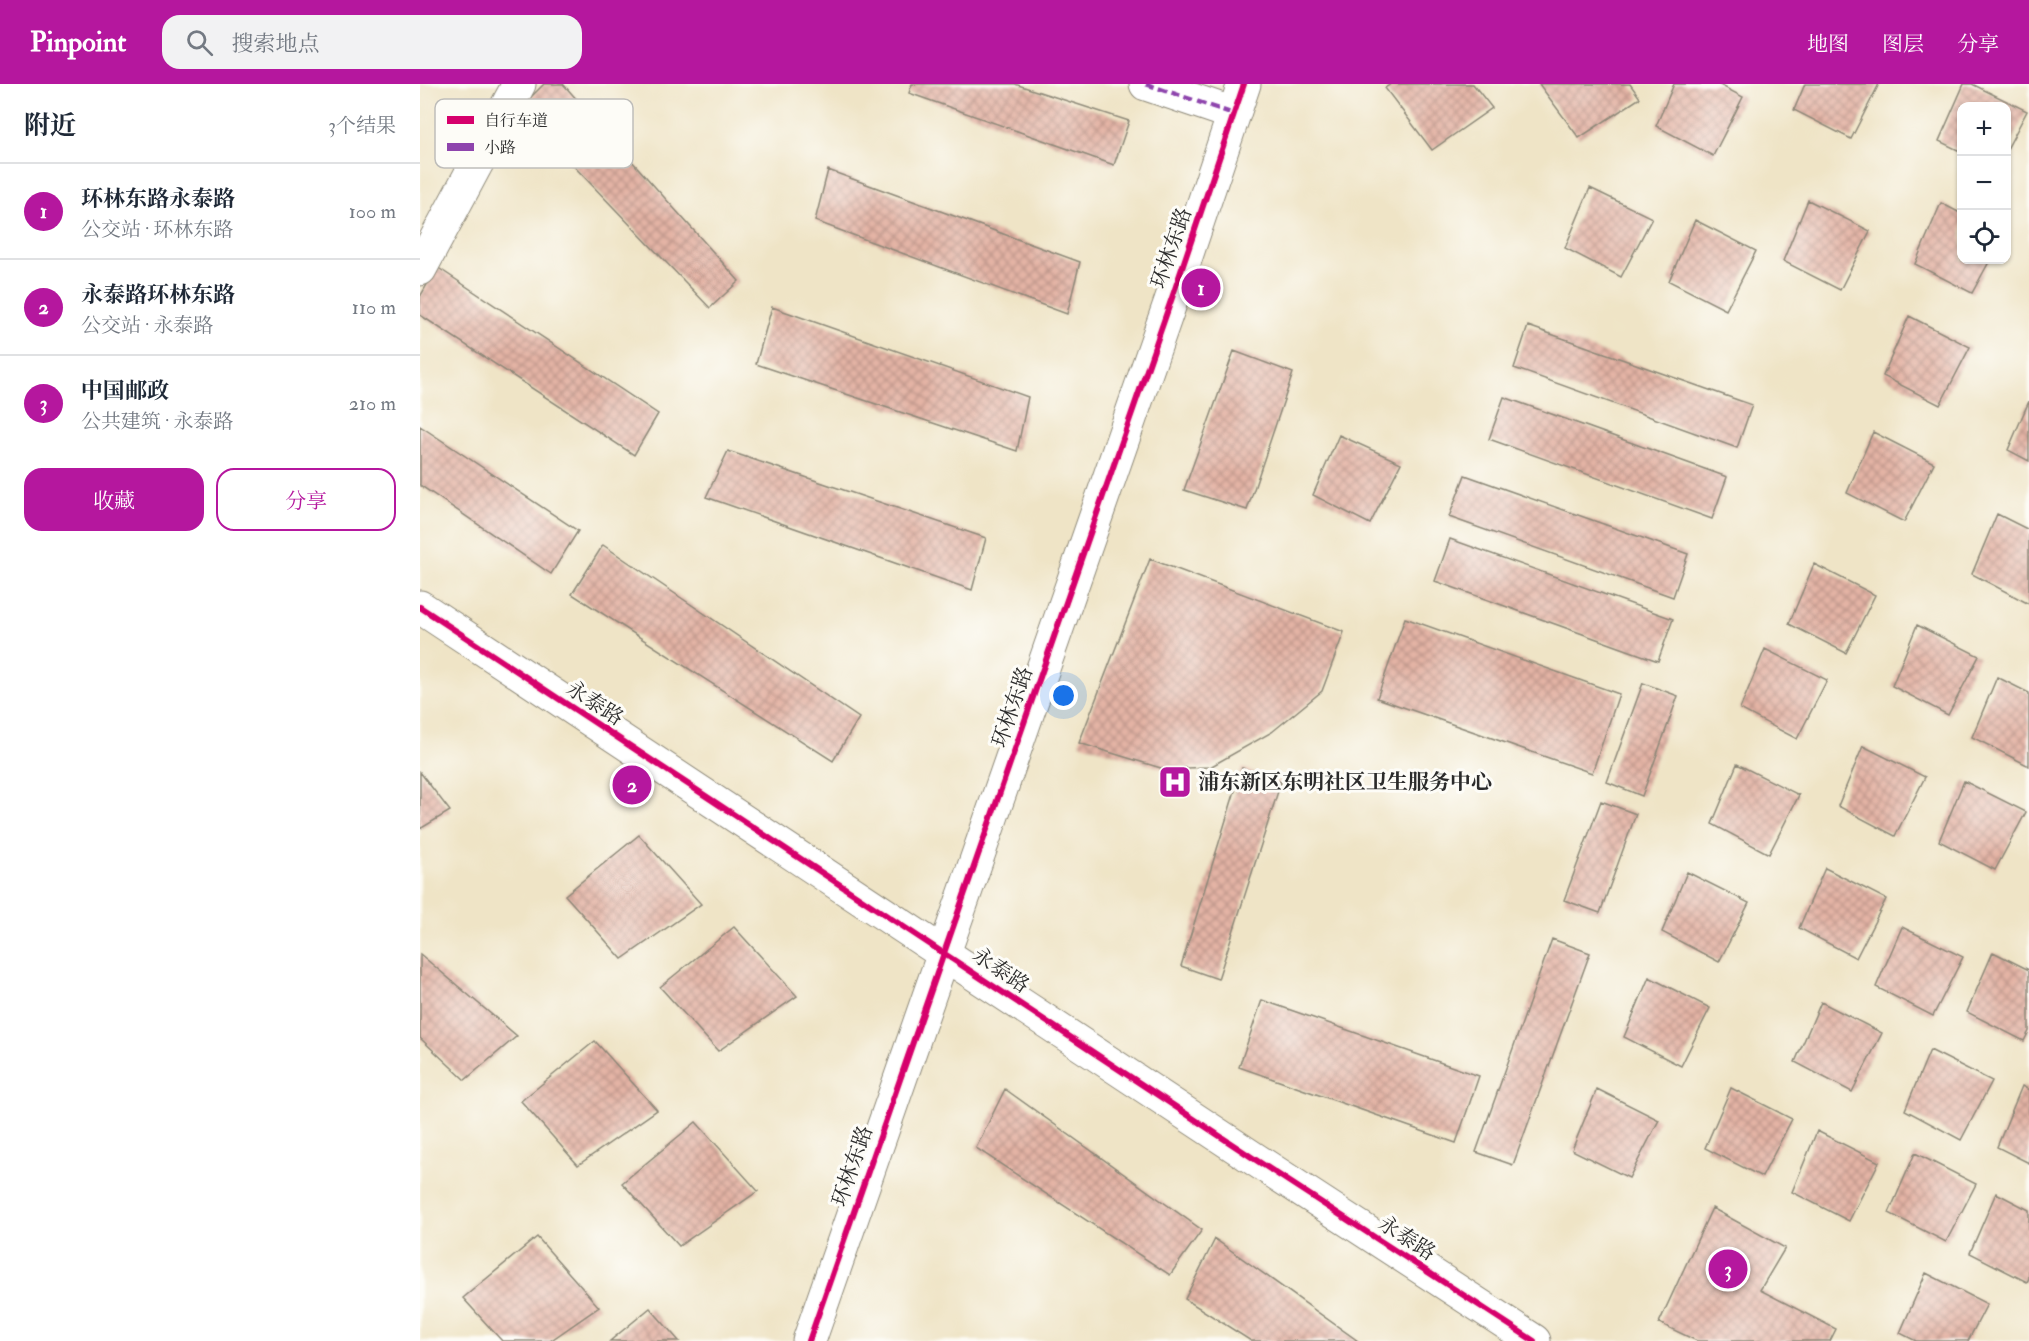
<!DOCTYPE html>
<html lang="zh">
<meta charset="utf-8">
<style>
:root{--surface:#fff;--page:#f2f2f3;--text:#1f2937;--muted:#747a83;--line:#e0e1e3;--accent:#b5179e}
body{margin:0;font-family:"IM FELL Double Pica","Noto Serif SC",serif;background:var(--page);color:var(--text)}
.controls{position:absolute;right:18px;top:18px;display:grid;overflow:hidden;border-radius:12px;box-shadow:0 2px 4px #0004}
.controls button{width:54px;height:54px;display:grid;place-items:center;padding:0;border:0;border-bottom:2px solid var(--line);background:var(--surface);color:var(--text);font:30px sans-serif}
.you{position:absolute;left:644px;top:612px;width:21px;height:21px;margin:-15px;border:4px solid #fff;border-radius:50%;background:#1a73e8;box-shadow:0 0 0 9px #1a73e833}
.badge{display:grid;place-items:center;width:39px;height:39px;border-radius:50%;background:var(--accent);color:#fff;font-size:20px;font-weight:700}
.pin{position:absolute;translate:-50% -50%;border:3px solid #fff;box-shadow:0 2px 6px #0006}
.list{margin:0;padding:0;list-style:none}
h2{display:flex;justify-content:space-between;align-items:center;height:78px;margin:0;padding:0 24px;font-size:26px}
h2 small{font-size:20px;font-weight:400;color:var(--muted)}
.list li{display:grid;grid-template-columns:39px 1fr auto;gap:18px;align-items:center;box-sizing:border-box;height:96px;padding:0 24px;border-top:2px solid var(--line)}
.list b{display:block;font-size:22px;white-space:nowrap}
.list p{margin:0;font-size:20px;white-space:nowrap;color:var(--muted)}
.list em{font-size:20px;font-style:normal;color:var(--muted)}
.actions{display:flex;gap:12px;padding:18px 24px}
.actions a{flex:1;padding:14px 0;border:2px solid var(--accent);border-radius:18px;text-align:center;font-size:21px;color:var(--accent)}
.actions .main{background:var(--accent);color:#fff}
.icon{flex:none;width:33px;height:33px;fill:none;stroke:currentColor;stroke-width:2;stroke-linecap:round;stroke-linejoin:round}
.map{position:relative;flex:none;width:1609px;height:1257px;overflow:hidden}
header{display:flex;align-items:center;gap:36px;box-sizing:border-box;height:84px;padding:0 30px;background:var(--accent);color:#fff}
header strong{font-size:28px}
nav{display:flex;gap:33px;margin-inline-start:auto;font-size:21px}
.search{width:420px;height:54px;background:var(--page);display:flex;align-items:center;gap:15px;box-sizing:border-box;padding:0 21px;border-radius:18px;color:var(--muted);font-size:22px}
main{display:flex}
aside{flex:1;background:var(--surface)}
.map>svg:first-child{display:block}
.building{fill:url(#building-cross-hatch)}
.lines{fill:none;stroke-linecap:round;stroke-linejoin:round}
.minor-casing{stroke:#8d8878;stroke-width:35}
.minor{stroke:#fff;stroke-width:33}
.quiet{stroke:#8e44ad;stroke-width:4.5;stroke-dasharray:9 4.5;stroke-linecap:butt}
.cycleway-casing{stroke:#fdfcf7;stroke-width:10}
.cycleway{stroke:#d6006c;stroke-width:6}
.labels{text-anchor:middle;stroke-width:6;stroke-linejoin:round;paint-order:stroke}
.street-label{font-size:21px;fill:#2b2b2b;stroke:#fdfcf7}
.poi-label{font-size:21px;font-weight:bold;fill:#2b2b2b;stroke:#fdfcf7;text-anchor:start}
.key{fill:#fdfcf7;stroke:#bebdba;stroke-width:1.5}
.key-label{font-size:16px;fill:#2b2b2b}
</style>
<header>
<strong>Pinpoint</strong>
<div class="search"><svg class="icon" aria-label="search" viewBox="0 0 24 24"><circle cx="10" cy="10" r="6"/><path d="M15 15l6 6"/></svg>搜索地点</div>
<nav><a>地图</a><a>图层</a><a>分享</a></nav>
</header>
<main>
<aside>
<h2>附近<small>3个结果</small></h2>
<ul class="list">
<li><span class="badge">1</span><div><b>环林东路永泰路</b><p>公交站 · 环林东路</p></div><em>100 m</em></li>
<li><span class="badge">2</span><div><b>永泰路环林东路</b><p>公交站 · 永泰路</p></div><em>110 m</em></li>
<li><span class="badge">3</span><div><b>中国邮政</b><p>公共建筑 · 永泰路</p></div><em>210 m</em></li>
</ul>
<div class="actions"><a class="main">收藏</a><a>分享</a></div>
</aside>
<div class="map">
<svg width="1609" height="1257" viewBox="0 0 1609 1257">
<defs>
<pattern id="building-cross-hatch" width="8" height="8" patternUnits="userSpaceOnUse" patternTransform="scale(1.5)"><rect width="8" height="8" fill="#e4b4a5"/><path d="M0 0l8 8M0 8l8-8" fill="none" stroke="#b99387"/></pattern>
</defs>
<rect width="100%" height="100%" fill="#fdfcf7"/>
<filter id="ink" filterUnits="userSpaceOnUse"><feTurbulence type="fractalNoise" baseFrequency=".0167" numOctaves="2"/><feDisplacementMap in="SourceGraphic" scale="12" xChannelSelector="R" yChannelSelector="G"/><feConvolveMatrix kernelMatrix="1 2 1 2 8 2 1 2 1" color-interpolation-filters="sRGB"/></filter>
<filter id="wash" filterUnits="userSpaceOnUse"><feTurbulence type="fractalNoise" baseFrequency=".008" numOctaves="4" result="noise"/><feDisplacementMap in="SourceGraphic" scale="24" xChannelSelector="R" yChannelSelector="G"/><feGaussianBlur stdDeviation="1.35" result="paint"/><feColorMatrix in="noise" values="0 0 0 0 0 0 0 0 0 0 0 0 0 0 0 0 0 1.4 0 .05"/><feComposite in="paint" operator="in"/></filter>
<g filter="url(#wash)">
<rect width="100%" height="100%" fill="#efe4c6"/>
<g id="blocks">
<path class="building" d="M124,0h19l176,197 -29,27 -191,-199z
M492,0h103l114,37 -15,44 -205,-72z
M971,0h82l19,24 -60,42 -47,-62z
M1119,0h91l10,14 -61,40z
M1254,0h44l25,13 -30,59 -57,-30z
M1385,0h74l-28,55 -57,-29z
M1544,0h8l55,27 -21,40v-45h-44v46l-23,-11z
M408,86l252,92 -13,52 -252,-93z
M1170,104l62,30 -31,59 -56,-29z
M1388,116l62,31 -30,59 -57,-29z
M1521,119l21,11v46h28l-18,33 -57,-29z
M1275,136l61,31 -30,59 -57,-29z
M17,183l221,147 -24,41 -214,-140v-18z
M352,223l256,90 -11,54 -261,-87z
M1489,232l61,31 -30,58 -57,-29z
M1108,242l224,79 -15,43 -223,-80z
M814,267l59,22 -46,137 -63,-20z
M1084,313l223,80 -15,42 -223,-80z
M1609,317v60l-21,-11z
M0,342l158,105 -27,43 -131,-89z
M1453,348l61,31 -30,59 -57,-29z
M919,351l62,28 -31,61 -57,-29z
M308,367l258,87 -14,52 -266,-93z
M1045,391l223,79 -15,43 -224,-80z
M1577,430l32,16v74l-57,-30z
M1030,455l223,80 -15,42 -223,-80z
M183,461l256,173 -26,43 -261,-167z
M730,475l194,73 -22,59 -50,41 -62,35 -46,2 -85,-26z
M1394,480l61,31 -29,58 -57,-29z
M985,534l214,76 -27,79 -215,-75z
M1497,541l62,31 -31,59 -56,-29z
M1345,565l62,31 -30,59 -57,-30z
M1577,593l32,16v73l-57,-29z
M1223,599l35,13 -36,100 -35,-14z
M1443,662l62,31 -30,59 -57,-30z
M1317,680l62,31 -30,59 -57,-30z
M822,684l39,14 -63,197 -37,-13z
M0,688l30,39 -30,18z
M1544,697l62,31 -31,58 -56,-29z
M1181,717l35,13 -36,99 -36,-13z
M219,751l62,69 -79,55 -57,-64z
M1405,784l61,31 -30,59 -57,-30z
M1267,788l62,31 -30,59 -57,-30z
M314,843l63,69 -79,55 -58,-64z
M1482,843l61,30 -30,59 -57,-29z
M1132,855l38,14 -77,212 -37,-13z
M1573,868l36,18v61l-5,10 -57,-29z
M0,870l97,82 -52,44 -45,-42z
M1229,893l61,31 -29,58 -57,-29z
M842,916l217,76 -23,67 -217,-76z
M1401,918l61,31 -30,59 -57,-30z
M175,957l62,69 -79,55 -57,-64z
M1510,966l62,31 -31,59 -56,-30z
M1602,1002l7,4v73l-32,-16z
M1311,1004l61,31 -30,58 -57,-29z
M585,1005l197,141 -32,45 -194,-127z
M1177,1005l62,31 -30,58 -57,-28z
M276,1038l62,69 -79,55 -57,-63z
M1397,1047l62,31 -30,59 -57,-29z
M1495,1069l61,31 -30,58 -57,-29z
M1576,1109l33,17v68l-2,4 -57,-29z
M1292,1124l73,40 -25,42 76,39 -6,12h-133l-38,-18z
M117,1153l62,70 -49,34h-48l-39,-43z
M795,1155l143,102h-107l-66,-42z
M1506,1189l61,31 -19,37h-52l-16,-8z
M230,1224l29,33h-69z"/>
</g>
</g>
<g filter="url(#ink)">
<use href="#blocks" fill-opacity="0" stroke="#8d8878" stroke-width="1.5"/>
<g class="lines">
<g class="minor-casing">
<path id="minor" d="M726,0l88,30
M0,185l99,-185
M0,523l836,553 278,181
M389,1257l365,-1049 70,-208"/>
</g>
<use href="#minor" class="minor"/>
<path class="quiet" d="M726,0l88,30"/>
<g class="cycleway-casing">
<path id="cycleway" d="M0,523l836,553 278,181
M389,1257l365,-1049 70,-208"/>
</g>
<use href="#cycleway" class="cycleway"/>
</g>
</g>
<defs>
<g id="hospital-square" transform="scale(1.725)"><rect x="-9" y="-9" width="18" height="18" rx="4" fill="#b5179e" stroke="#fdfcf7"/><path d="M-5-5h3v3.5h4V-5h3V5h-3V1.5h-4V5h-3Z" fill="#fff"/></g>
</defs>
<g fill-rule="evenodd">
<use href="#hospital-square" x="755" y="698"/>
</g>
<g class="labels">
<g class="street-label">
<text transform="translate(751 164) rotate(-71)" y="7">环林东路</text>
<text transform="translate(175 619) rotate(33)" y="7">永泰路</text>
<text transform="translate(592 623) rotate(-71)" y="7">环林东路</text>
<text transform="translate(581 886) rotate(34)" y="7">永泰路</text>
<text transform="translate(432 1082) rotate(-71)" y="7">环林东路</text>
<text transform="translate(987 1154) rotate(33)" y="7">永泰路</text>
</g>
<g class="poi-label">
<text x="778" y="705">浦东新区东明社区卫生服务中心</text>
</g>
</g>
<rect x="15" y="15" width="198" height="69" rx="9" class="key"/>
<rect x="27" y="32" width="27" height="8" fill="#d6006c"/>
<rect x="27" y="59" width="27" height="8" fill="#8e44ad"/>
<g class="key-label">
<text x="64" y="42">自行车道</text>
<text x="64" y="69">小路</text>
</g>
</svg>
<div class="controls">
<button>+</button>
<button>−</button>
<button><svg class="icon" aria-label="locate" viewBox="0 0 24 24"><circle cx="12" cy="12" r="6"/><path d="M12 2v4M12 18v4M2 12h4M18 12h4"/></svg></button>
</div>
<div class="you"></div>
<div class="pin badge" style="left:781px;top:204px">1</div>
<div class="pin badge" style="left:212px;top:701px">2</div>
<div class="pin badge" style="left:1308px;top:1185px">3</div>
</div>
</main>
